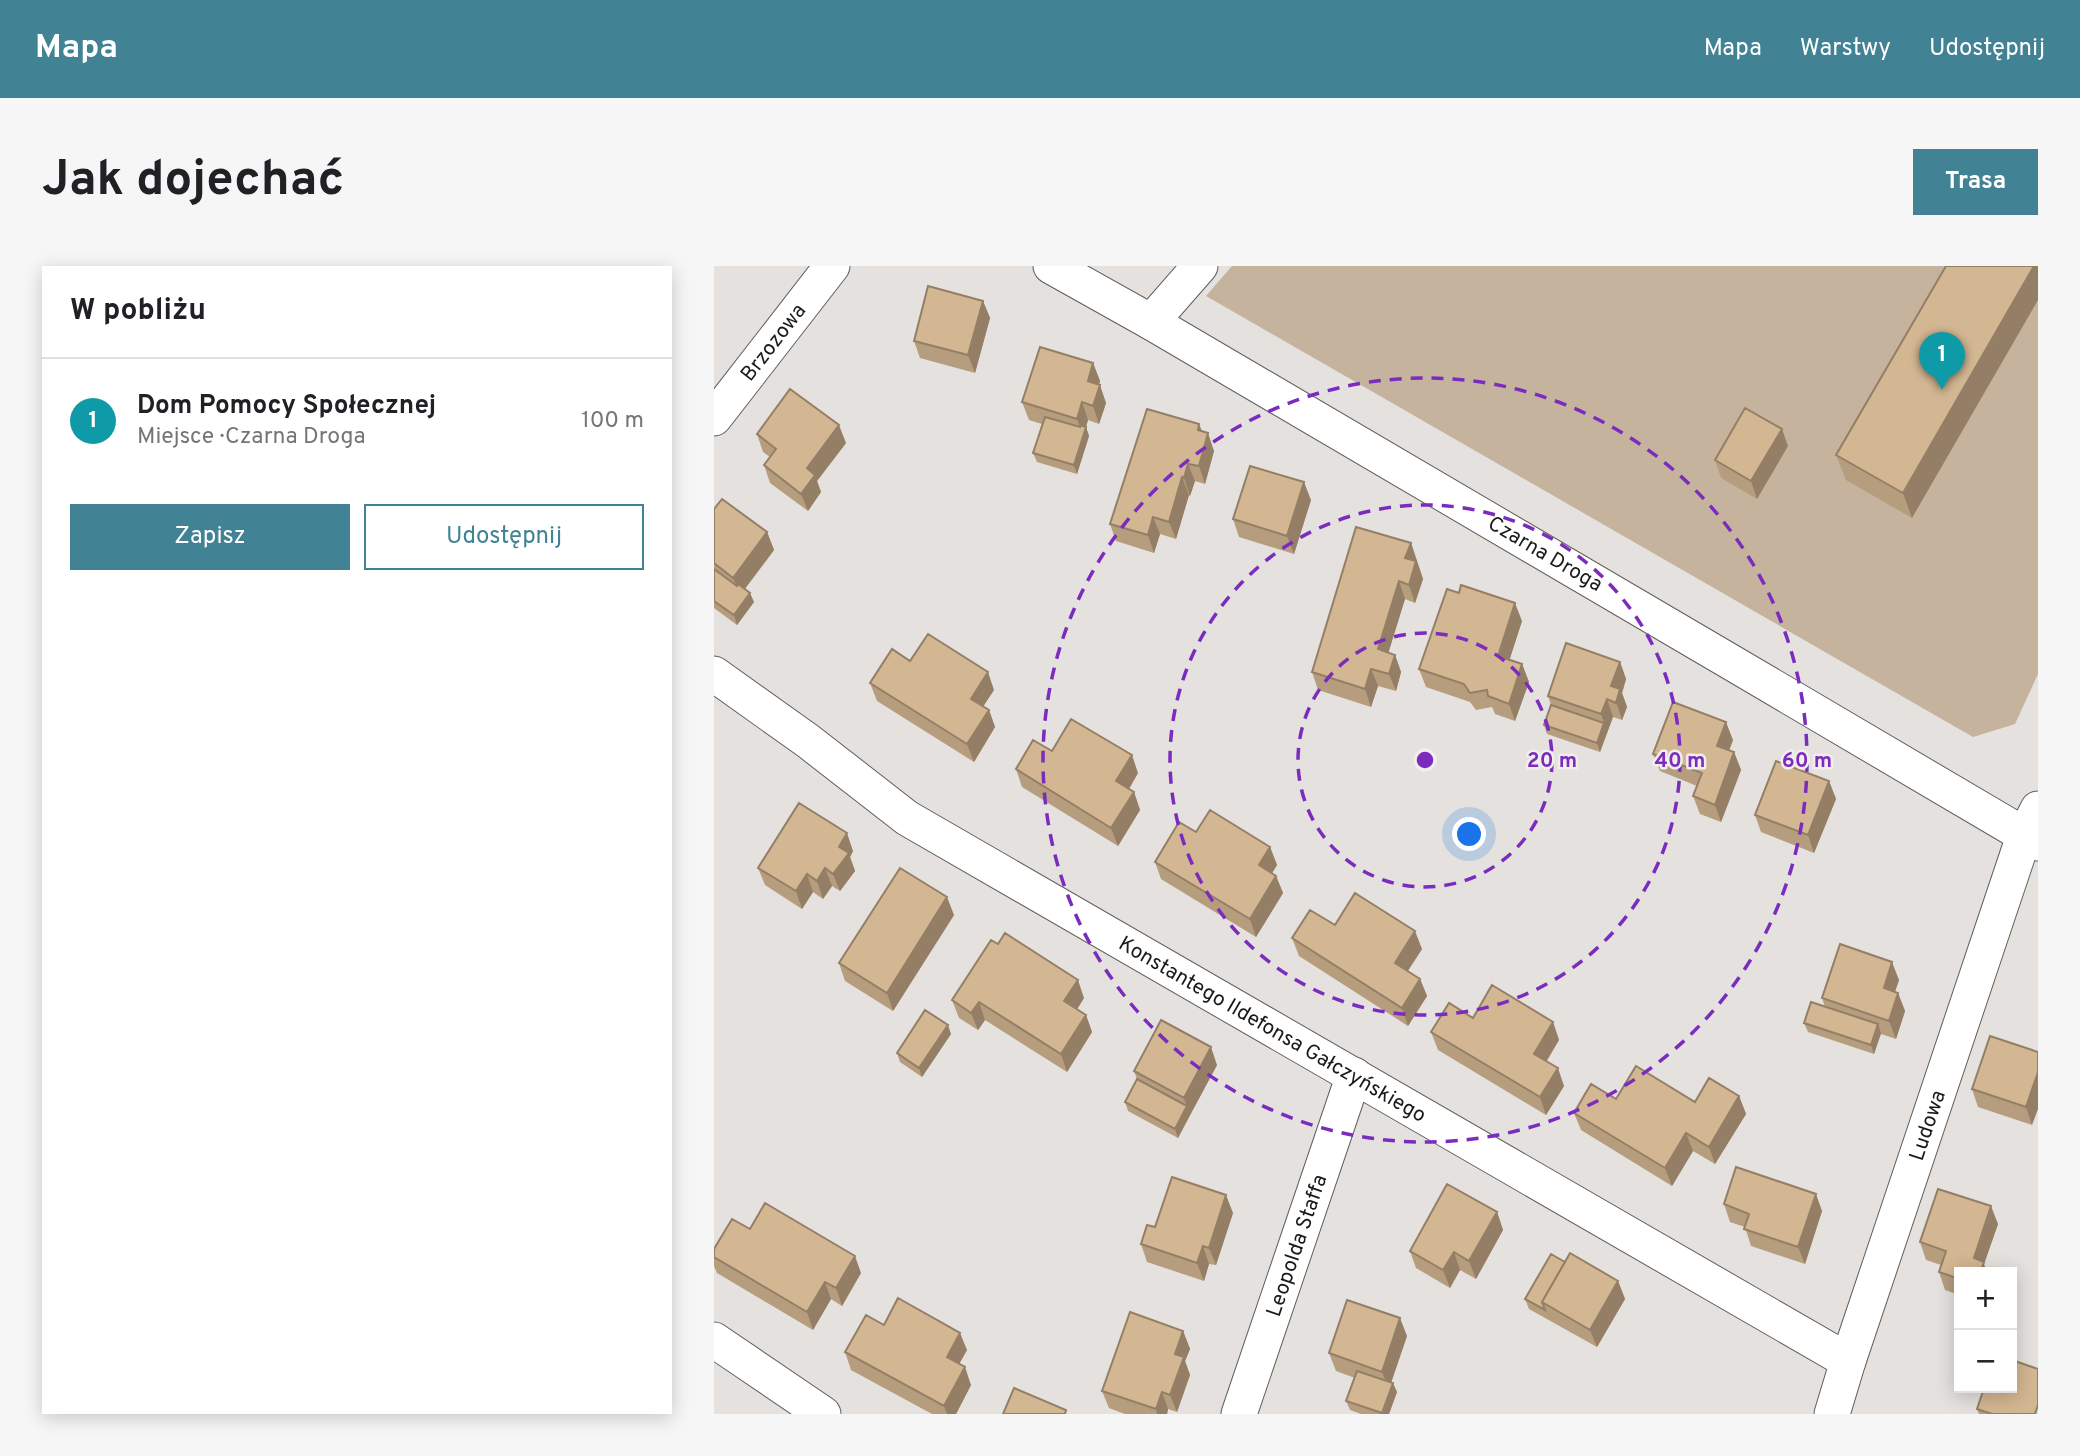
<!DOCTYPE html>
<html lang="pl">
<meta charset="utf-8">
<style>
:root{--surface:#fff;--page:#f6f6f6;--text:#202124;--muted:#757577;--line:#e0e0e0;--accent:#418395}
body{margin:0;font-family:Overpass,sans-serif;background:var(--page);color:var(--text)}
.controls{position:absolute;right:21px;bottom:21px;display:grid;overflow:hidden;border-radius:0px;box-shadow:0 4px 18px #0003}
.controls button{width:63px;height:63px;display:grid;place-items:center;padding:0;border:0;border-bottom:2px solid var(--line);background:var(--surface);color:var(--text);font:35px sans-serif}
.you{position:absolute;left:756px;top:569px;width:24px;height:24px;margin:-18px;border:5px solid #fff;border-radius:50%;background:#1a73e8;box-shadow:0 0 0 10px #1a73e833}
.badge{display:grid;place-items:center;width:46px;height:46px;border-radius:50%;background:var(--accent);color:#fff;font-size:23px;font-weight:700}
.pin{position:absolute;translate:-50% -58px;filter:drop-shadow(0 2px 4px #0008)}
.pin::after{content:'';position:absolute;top:37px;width:24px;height:21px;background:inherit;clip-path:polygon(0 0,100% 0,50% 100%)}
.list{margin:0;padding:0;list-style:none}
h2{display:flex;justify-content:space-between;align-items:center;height:91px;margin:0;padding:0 28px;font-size:30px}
h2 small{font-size:23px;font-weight:400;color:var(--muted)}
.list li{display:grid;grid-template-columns:46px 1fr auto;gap:21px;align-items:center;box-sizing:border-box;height:126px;padding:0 28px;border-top:2px solid var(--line)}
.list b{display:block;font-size:26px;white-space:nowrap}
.list p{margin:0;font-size:23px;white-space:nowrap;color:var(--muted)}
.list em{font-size:23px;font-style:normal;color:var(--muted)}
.actions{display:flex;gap:14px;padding:21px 28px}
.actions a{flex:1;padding:16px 0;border:2px solid var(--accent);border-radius:0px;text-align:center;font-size:24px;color:var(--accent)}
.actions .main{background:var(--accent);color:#fff}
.map{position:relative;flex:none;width:1324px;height:1148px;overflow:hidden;border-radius:0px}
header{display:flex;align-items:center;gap:42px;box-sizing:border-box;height:98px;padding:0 35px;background:var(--accent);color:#fff}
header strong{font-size:33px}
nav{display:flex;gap:38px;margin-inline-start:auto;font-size:24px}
.intro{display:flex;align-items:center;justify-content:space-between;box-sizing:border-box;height:168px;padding:0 42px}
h1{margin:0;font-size:49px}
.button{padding:18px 32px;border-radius:0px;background:var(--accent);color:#fff;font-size:24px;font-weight:700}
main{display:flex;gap:42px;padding:0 42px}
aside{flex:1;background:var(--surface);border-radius:0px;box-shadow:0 4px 18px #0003}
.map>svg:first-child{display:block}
.green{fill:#c5b39e}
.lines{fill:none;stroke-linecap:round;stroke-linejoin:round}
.minor-casing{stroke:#605e5b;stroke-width:37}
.minor{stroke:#fff;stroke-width:35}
.wall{fill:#b59d7e}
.shaded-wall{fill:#947f66}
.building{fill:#d3b692;stroke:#947f66;stroke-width:2}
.ring{fill:none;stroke:#7b2cbf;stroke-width:3.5;stroke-dasharray:12 9}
.labels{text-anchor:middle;stroke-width:5;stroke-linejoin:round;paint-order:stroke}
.street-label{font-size:21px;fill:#1b1a19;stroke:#f1eeeb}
.centre{fill:#7b2cbf;stroke:#f1eeeb;stroke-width:3.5}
.ring-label{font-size:21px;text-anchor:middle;font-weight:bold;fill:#7b2cbf;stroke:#f1eeeb;stroke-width:5;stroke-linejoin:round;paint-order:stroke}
</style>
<header>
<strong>Mapa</strong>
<nav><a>Mapa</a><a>Warstwy</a><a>Udostępnij</a></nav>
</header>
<div class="intro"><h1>Jak dojechać</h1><a class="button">Trasa</a></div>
<main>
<aside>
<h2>W pobliżu<small></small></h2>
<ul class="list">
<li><span class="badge" style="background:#0f9aa8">1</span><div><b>Dom Pomocy Społecznej</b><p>Miejsce · Czarna Droga</p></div><em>100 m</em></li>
</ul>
<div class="actions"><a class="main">Zapisz</a><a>Udostępnij</a></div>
</aside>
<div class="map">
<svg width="1324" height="1148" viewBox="0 0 1324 1148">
<rect width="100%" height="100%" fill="#e4e1de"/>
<path class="green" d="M518,0h806v408l-23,50 -42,13 -767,-441z"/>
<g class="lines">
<g class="minor-casing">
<g id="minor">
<path id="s1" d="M337,0l100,56 578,339 309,182"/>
<path d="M437,56l49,-56"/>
<path id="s2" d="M0,152l118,-152"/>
<path id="s3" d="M0,408l94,67 99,77 941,543"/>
<path d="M0,1074l109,74"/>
<path id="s4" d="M525,1148l115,-339"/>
<path id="s5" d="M1118,1148l16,-53 176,-525 14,-27"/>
</g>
</g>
<use href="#minor" class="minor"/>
</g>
<path class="wall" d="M1232,0l-34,252 -66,-38 -10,-25z
M269,35l7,17 -15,55 -55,-15 -6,-17z
M379,97l7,18 -1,4 7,18 -7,21 -11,-4 -2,7 3,9 -12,38 -40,-12 -4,-9 9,-29 -13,-4 -7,-18z
M488,166l12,19 -9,33 -10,-3 -5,15 -1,-1 -13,44 -16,-5 -6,19 -38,-12 -6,-17z
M43,168l89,9 -29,38 4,11 -13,19 -38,-28 -6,-18 6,-8 -7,-5z
M1074,180l-31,53 -36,-21 -6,-18z
M597,234l-17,54 -55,-17 -6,-18z
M0,243l53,23 7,18 -29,39 9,13 -17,23 -23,-17z
M697,277l12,36 -8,24 -10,-4 -17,54 7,2 6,17 -5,19 -18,-5 -7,21 -53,-17 -6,-18z
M808,355l-13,39 13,4 7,18 -14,39 -20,-7 -3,-7 -16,3 -6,-8 -44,-15 -7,-18z
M196,395l84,29 -11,16 6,4 6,17 -21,35 -97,-61 -7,-18z
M906,396l6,17 -4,14 5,14 -5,13 -9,-3 -13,35 -53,-18 -3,-9 7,-20 -3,-9z
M1019,474l-4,10 5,2 7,18 -20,52 -21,-8 -7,-18 4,-10 -37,-15 -7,-17z
M338,485l86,22 -9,16 5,3 6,18 -22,36 -96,-59 -6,-18z
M1115,515l7,18 -22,54 -53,-21 -6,-17z
M482,566l74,15 7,18 -5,8 4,3 7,17 -27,44 -95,-58 -6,-17z
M139,585l-3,6 5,14 -15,20 -8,-5 -9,13 -10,-7 -11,17 -37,-24 -7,-17z
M240,649l-61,96 -48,-30 -6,-18z
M621,659l87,24 -14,22 12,8 7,17 -19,30 -109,-70 -7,-18z
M1185,714l-4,12 3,1 7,18 -9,28 -15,-5 -7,20 -66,-22 -4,-9 21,-16 -3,-9z
M370,732l-7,11 9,6 6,17 -25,40 -82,-52 -7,10 -19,-12 -7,-18z
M759,752l80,4 6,18 -12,21 17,25 -18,29 -108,-65 -7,-18z
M237,768l-29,43 -22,-15 -3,-9z
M1324,786l-6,73 -54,-18 -6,-18z
M503,799l-39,73 -50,-27 -3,-9 12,-23 -3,-8z
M1025,830l7,18 -31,50 -22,-13 -21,35 -91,-56 -7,-17 42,-14 79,3z
M1010,938l98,7 -17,53 -54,-18 -6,-19 -15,-5z
M783,946l6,18 -27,49 -16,-9 -10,18 -34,-20 -6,-17z
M519,947l-17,52 -7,-1 -5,17 -57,-19 -6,-18 14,-17z
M1284,958l-14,40 -25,8v23l-14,-5 -6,-18 2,-7 -15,-5 -6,-18z
M36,963l111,44 -19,33 -11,-7 -18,31 -96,-57 -3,-7v-17z
M851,996l53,19 7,18 -28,48 -68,-38 -4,-10z
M170,1059l83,25 -8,14 12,21 -15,29h-24l-81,-44 -6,-18z
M469,1065l7,18 -5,12 5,14 -13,37 -9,-3 -1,5h-42l-16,-6 -7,-17z
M693,1070l-16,46 6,10 -8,22h-28l-11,-4 -4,-9 9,-23 -19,-7 -7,-18z
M1263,1143l61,5h-59z"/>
<path class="shaded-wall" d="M1320,0h4v34l-126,218 -9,-25z
M269,35l7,17 -15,55 -7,-18z
M379,97l7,18 -6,18 -6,-18z
M386,119l6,18 -7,21 -6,-18z
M368,136l6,18 -5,16 -6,-17z
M485,158l7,17 2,-8 6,18 -9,33 -6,-18 -1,-36z
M125,159l7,18 -29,38 4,11 -13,19 -7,-17 6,-26z
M372,161l3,9 -12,38 -3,-9z
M1068,163l6,17 -31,53 -6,-18z
M474,198l7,17 -5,15 -6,-18z
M468,211l7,18 -13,44 -7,-17z
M590,216l7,18 -17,54 -7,-18z
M439,251l7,17 -6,19 -6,-18z
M53,266l7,18 -34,45 -7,-17z
M697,277l12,36 -8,24 -6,-18 -4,-27z
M685,315l6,18 -21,68 -6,-18z
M36,327l4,9 -17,23 -3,-10z
M801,337l7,18 -17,53 -7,-18z
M681,389l6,17 -5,19 -7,-17z
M906,396l6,17 -4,14 5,14 -5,13 -11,-34z
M808,398l7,18 -14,39 -6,-17z
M657,403l7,17 -7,21 -6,-18z
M274,406l6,18 -17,26 -6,-17z
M893,433l6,18 -13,35 -3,-9 7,-20 -3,-9z
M275,444l6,17 -21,35 -7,-18z
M1012,456l7,18 -9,24 -7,-18z
M1020,486l7,18 -20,52 -6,-17z
M418,489l6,18 -15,26 -7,-18z
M1115,515l7,18 -22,54 -6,-18z
M420,526l6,18 -22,36 -7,-18z
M133,567l6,18 -3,6 5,14 -15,20 -7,-17 6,-27z
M556,581l7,18 -11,18 -7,-18z
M111,602l7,18 -9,13 -6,-18z
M93,608l6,18 -11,17 -6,-18z
M562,610l7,17 -27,44 -6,-18z
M233,631l7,18 -61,96 -6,-18z
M701,665l7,18 -21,32 -6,-18z
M1178,696l7,18 -9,26 -6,-18z
M706,713l7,17 -19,30 -6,-18z
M364,714l6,18 -13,21 -7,-18z
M1184,727l7,18 -9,28 -7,-18z
M265,736l6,18 -7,10 -7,-17z
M372,749l6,17 -25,40 -6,-18z
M839,756l6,18 -19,31 -6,-17z
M1164,758l3,9 -7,21 -3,-9z
M234,759l3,9 -29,43 -3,-9z
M497,781l6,18 -27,50 -6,-17z
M844,802l6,18 -18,29 -6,-18z
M1324,806v37l-6,16 -6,-18z
M1025,830l7,18 -31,50 -6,-17z
M473,840l3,9 -12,23 -3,-9z
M972,867l7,18 -21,35 -7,-18z
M1102,928l6,17 -17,53 -7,-17z
M512,929l7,18 -17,52 -7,-17z
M1277,940l7,18 -14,40 3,8h-8l-5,-14z
M783,946l6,18 -27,49 -7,-18z
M489,980l6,18 -5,17 -7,-18z
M740,986l6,18 -10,18 -7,-18z
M141,990l6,17 -19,33 -6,-18z
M904,1015l7,18 -28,48 -7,-17z
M111,1016l6,17 -18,31 -6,-18z
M686,1052l7,18 -18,53 -7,-17z
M469,1065l7,18 -5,12 5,14 -13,37 -7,-17 5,-41z
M246,1067l7,17 -14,25 -6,-18z
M251,1101l6,18 -15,29h-9l-3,-8z
M679,1117l4,9 -8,22h-6z
M448,1126l6,17 -1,5h-10l-1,-5z"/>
<path class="building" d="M1232,0h88l-131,227 -67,-38z
M214,20l55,15 -15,54 -54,-14z
M326,81l53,16 -5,18 12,4 -7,21 -11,-4 -5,17 -55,-17z
M76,123l49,36 -32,43 8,7 -14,19 -37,-29 12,-16 -19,-15z
M1031,142l37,21 -31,52 -36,-21z
M433,143l52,15 -1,6 10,3 -9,33 -11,-2 -4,14 -2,-1 -13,45 -16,-5 -5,18 -38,-11z
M331,151l35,10v-2l6,2 -12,38 -41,-12z
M536,200l54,16 -17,54 -54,-17z
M8,233l45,33 -34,46 -19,-15v-54z
M642,261l55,16 -6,15 11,3 -7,24 -10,-4 -21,68 17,6 -6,19 -18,-5 -6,20 -53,-17z
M0,303l23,17 1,-2 12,9 -16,22 -20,-14z
M747,319l54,18 -17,53 24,8 -13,40 -21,-8 -1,-6 -17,3 -6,-9 -45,-15 28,-80 12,4z
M214,368l60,38 -17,27 18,11 -22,34 -97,-61 22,-34 18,12z
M852,377l54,19 -9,24 9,3 -4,14 -9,-4 -6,15 -53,-18z
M959,436l53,20 -9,24 17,6 -19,53 -22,-9 9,-23 -49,-19z
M837,439l53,18 -7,20 -53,-18z
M357,453l61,36 -16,26 18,11 -23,36 -95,-59 17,-29 19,11z
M1062,495l53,20 -21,54 -53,-20z
M85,537l48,30 -8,14 10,6 -16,21 -8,-6 -8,13 -10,-7 -11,17 -38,-23z
M496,544l60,37 -11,18 17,11 -26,43 -95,-57 24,-40 17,10z
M186,602l47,29 -60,96 -48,-30z
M641,627l60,38 -20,32 25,16 -18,29 -110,-70 18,-28 25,15z
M291,667l73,47 -14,21 22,14 -25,39 -82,-52 -8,11 -19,-13 39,-60 7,4z
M1126,678l52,18 -8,26 14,5 -9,28 -67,-23z
M778,719l61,37 -19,32 24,14 -18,29 -109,-65 18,-29 24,15z
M1097,736l67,22 -7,21 -67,-22z
M211,744l23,15 -29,43 -22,-15z
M447,754l50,27 -27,51 -50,-27z
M1276,770l48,16v20l-12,35 -54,-18z
M922,800l59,36 14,-24 30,18 -30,51 -23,-14 -21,35 -91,-55 17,-29 25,15z
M423,813l50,27 -12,23 -50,-27z
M1022,901l80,27 -18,53 -54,-18 5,-15 -25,-10z
M458,911l54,18 -17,53 -6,-2 -6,17 -56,-19 6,-19 8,2z
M733,918l50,28 -28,49 -15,-9 -11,18 -33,-19z
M1224,923l53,17 -17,52 10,4 -4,10h-21v7l-20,-7 7,-21 -26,-9z
M51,937l90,53 -19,32 -11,-6 -18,30 -93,-55v-8l18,-30 18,10z
M856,987l48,28 -28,49 -48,-28z
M837,988l14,8 -23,40 3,8 -20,-11z
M184,1032l62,35 -13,24 18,10 -21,39 -99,-54 21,-37 18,10z
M633,1034l53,18 -18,54 -53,-19z
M416,1046l53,19 -8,23 9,3 -14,38 -8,-3 -6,17 -54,-18z
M1298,1094l26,9v36l-3,9h-43l-15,-5 7,-21h28z
M643,1105l36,12 -11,30 -36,-12z
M300,1122l52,22 -1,4h-62z"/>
<g class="ring">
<circle cx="711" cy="494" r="127"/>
<circle cx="711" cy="494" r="255"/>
<circle cx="711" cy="494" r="382"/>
</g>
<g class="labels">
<g class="street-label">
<text dy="7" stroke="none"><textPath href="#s2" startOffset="96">Brzozowa</textPath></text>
<text dy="7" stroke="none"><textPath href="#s1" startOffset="572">Czarna Droga</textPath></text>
<text dy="7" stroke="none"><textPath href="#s3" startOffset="663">Konstantego Ildefonsa Gałczyńskiego</textPath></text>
<text dy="7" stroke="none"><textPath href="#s5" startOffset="304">Ludowa</textPath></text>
<text dy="7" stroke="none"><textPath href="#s4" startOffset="178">Leopolda Staffa</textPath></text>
</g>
</g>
<circle cx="711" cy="494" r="10" class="centre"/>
<g class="ring-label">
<text x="838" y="501">20 m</text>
<text x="966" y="501">40 m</text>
<text x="1093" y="501">60 m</text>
</g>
</svg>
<div class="controls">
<button>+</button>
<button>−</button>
</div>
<div class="you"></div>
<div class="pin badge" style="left:1228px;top:124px;background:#0f9aa8">1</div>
</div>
</main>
